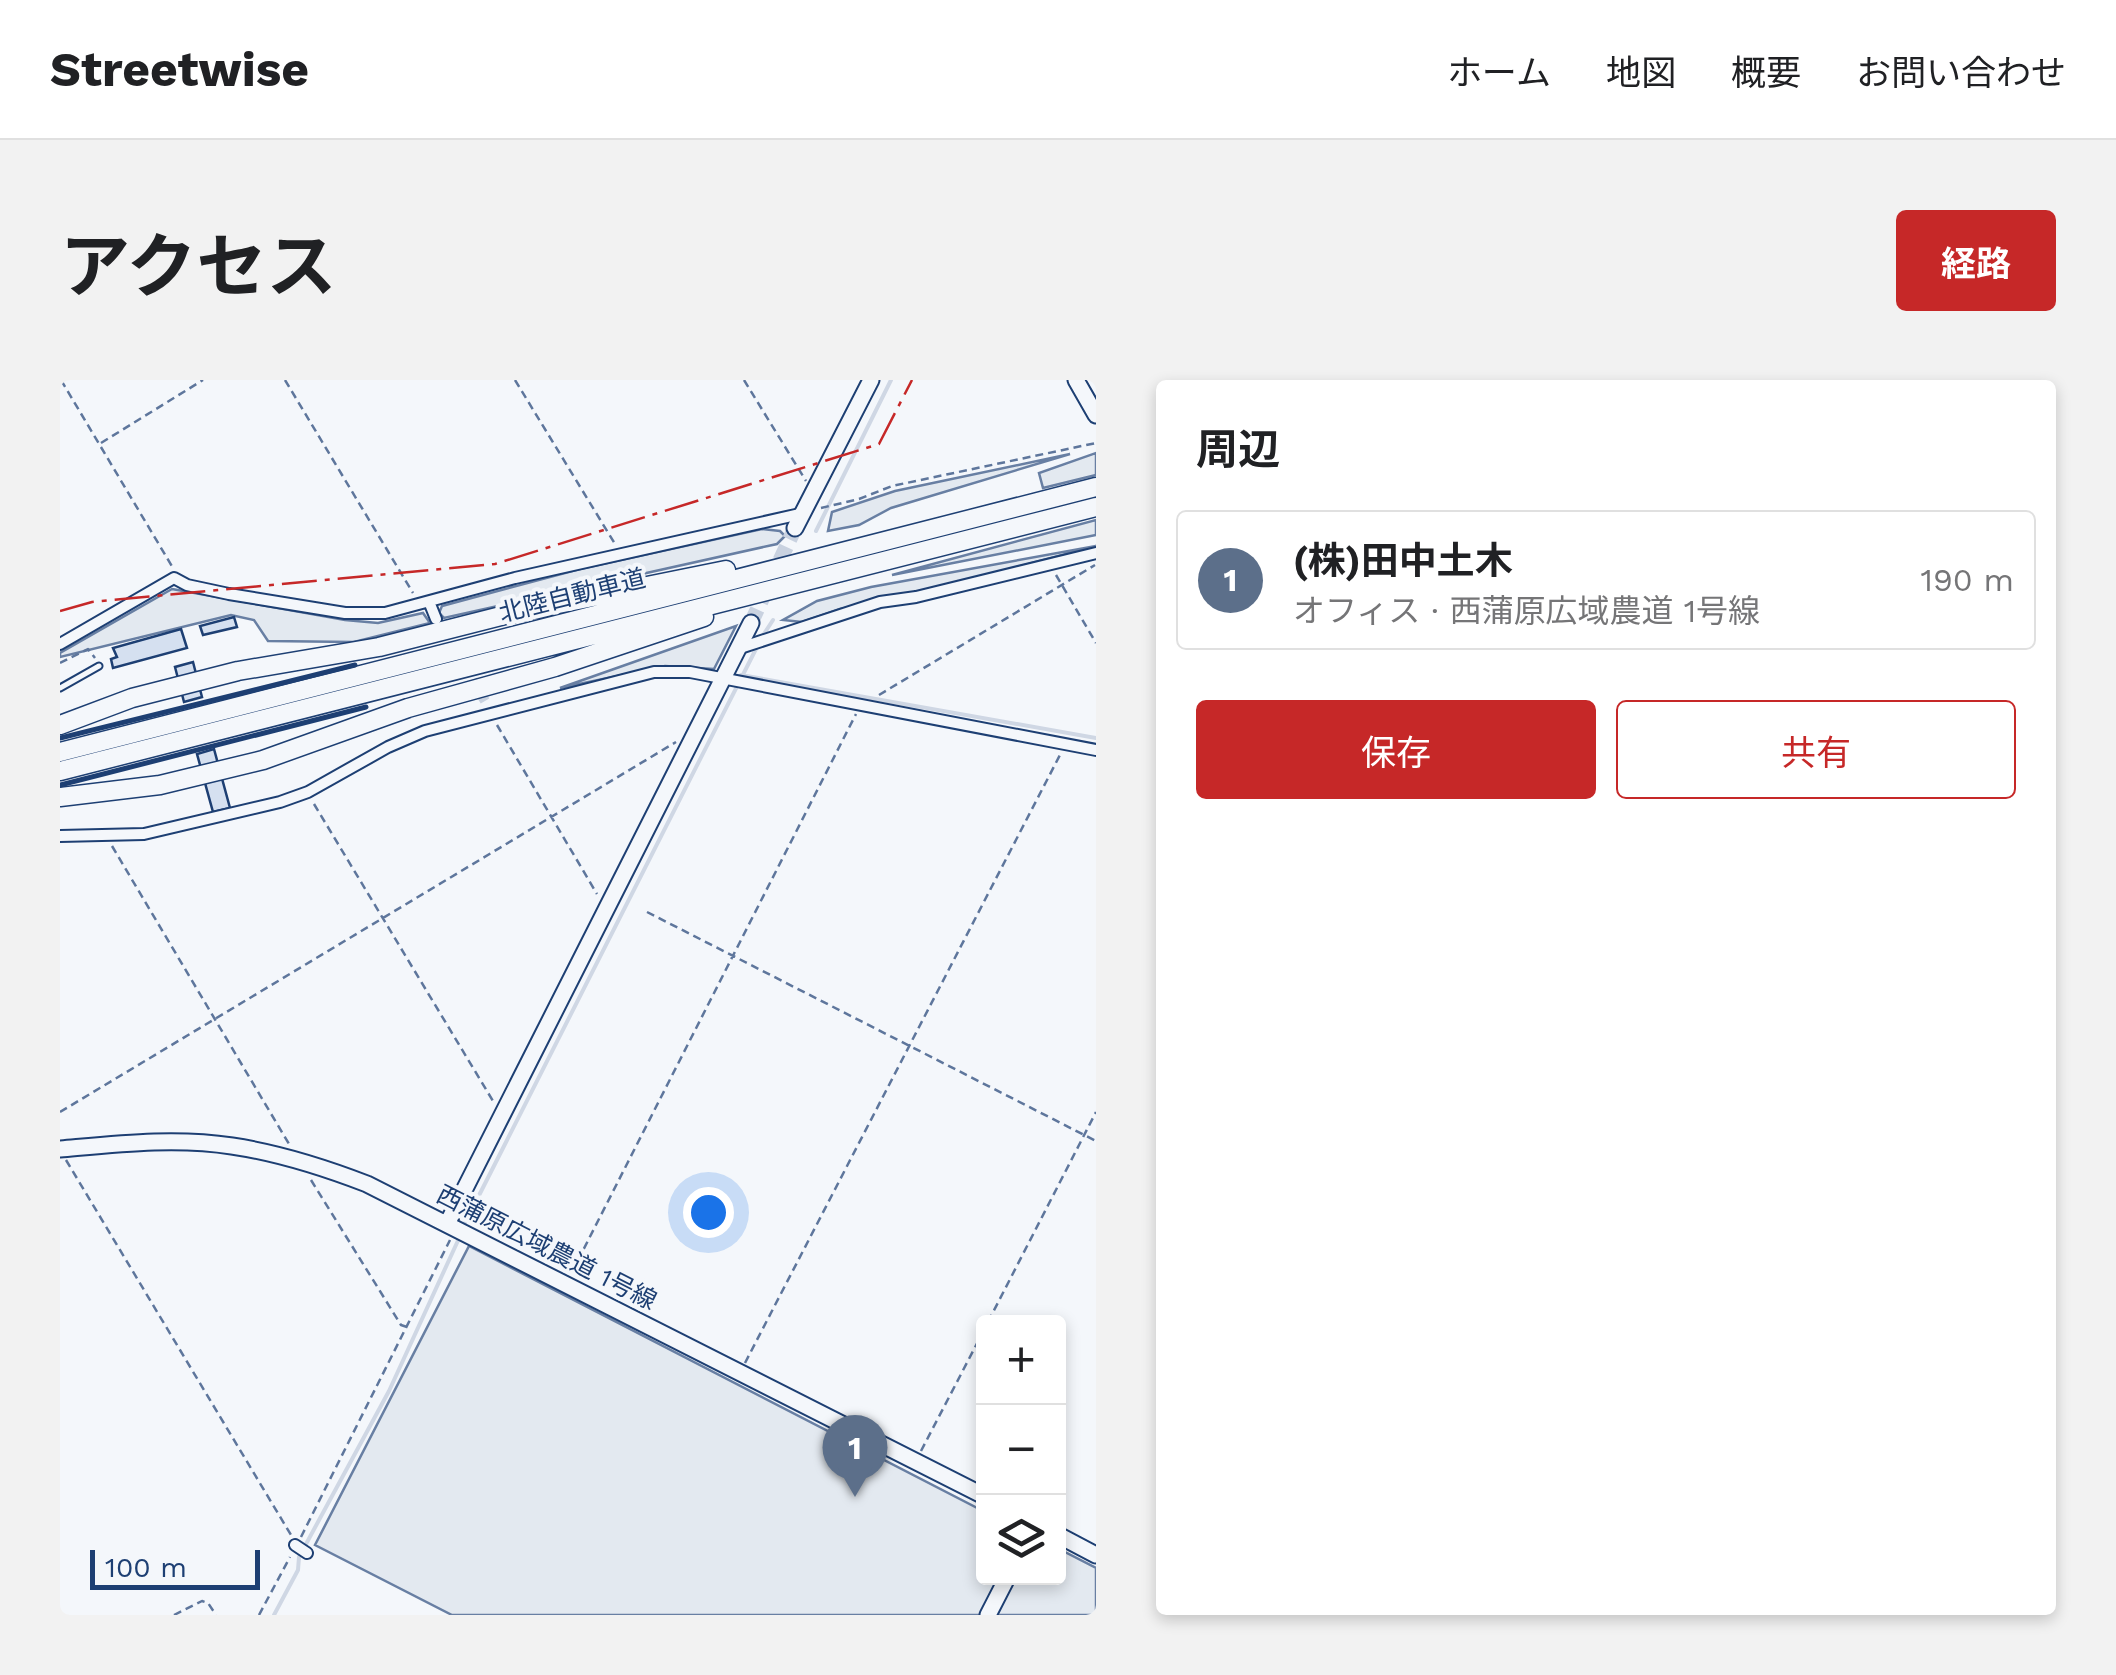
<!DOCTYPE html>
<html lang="ja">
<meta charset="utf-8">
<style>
:root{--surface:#fff;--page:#f2f2f2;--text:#202124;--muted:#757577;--line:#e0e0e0;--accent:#c62828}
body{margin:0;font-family:"Work Sans","Noto Sans JP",sans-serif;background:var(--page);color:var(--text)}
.controls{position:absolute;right:30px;bottom:30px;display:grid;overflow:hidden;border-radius:10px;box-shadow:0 5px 15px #0003}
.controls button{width:90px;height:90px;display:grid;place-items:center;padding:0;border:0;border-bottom:2px solid var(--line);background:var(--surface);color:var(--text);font:50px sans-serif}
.scale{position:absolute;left:30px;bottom:25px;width:170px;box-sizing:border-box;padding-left:10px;border:5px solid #1d3f73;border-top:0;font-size:28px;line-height:35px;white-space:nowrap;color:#1d3f73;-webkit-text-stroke:8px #f4f7fb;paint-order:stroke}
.you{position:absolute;left:648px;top:832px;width:35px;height:35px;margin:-25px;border:8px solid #fff;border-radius:50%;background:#1a73e8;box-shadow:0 0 0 15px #1a73e833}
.badge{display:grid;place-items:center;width:65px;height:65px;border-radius:50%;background:var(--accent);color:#fff;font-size:32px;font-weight:700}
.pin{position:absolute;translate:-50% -82px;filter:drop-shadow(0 2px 5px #0008)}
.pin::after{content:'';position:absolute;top:52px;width:35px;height:30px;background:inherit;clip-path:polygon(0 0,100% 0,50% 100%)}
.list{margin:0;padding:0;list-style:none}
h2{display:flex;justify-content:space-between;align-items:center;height:130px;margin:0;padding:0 40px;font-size:42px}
h2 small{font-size:32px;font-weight:400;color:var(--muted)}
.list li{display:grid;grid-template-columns:65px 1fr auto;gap:30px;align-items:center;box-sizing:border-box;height:140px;margin:0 20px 20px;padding:0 20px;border:2px solid var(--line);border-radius:10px}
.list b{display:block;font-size:38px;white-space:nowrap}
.list p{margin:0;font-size:32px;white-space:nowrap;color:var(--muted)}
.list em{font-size:32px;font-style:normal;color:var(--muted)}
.actions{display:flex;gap:20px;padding:30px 40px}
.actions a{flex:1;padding:22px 0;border:2px solid var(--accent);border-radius:10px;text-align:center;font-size:35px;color:var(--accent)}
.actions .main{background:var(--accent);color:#fff}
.icon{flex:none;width:55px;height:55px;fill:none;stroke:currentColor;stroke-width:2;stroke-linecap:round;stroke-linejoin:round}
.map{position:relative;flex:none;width:1036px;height:1235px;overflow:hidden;border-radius:10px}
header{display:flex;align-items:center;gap:60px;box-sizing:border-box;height:140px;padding:0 50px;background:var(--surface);border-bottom:2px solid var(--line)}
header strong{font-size:48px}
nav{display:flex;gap:55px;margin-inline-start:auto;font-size:35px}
.intro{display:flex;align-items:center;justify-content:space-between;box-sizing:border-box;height:240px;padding:0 60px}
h1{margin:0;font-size:70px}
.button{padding:25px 45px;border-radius:10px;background:var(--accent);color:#fff;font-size:35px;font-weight:700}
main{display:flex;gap:60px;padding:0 60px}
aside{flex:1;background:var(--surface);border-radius:10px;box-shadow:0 5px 15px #0003}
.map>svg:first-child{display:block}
.green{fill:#e3e9f0;stroke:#687fa3;stroke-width:2.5}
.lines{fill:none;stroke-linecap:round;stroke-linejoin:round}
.stream{stroke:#cfd7e4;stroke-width:4}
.building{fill:#d5e0f0;stroke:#1d3f73;stroke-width:2.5}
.street-tunnel{stroke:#c9d2e0;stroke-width:10;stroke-dasharray:10 5;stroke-linecap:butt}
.secondary-tunnel{stroke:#c9d2e0;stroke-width:15;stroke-dasharray:15 8;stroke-linecap:butt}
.lane-casing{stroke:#1d3f73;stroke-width:9}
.street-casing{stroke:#1d3f73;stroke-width:14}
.secondary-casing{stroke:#1d3f73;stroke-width:19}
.primary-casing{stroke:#1d3f73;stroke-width:19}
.highway-casing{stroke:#1d3f73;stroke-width:21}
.path{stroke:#5e769c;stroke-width:2.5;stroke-dasharray:8 5;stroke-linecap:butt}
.lane{stroke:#f4f7fb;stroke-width:5}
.street{stroke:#f4f7fb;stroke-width:10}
.secondary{stroke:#f4f7fb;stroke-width:15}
.primary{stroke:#f4f7fb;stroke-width:15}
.highway{stroke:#f4f7fb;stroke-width:18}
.wall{stroke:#1d3f73;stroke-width:5}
.power{stroke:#c62828;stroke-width:2.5;stroke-dasharray:35 8 5 8;stroke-linecap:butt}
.labels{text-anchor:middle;stroke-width:8;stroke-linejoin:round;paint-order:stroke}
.street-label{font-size:25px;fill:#1d3f73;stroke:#f4f7fb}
</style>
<header>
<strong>Streetwise</strong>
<nav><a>ホーム</a><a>地図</a><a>概要</a><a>お問い合わせ</a></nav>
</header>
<div class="intro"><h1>アクセス</h1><a class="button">経路</a></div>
<main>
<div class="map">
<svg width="1036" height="1235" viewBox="0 0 1036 1235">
<rect width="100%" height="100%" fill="#f4f7fb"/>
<path class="green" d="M1036,73v22l-53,13 -4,-15z
M1010,74l-179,54 -32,17 -31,6 4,-19 63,-21z
M1036,140v15l-204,40z
M702,149l18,2 5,5 -8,8 -333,74 -5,-5 3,-7 138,-37z
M1036,166l-181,48 -75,15 -38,13 -19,-2 34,-19 54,-14z
M112,209l173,31 33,3 45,-10 7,10 -76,19 -86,-1 -14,-21 -23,-5 -171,42v-4z
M676,246l-22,43 -49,-3 -105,22z
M409,866l514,265 1,67h74l1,-29 37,19v47h-644l-137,-70z"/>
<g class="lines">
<path class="stream" d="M756,151l75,-151
M702,257l11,-17
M681,295l355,63
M404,845l294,-580
M214,1235l24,-45 1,-13 90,-166 72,-157"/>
</g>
<path class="building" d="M174,237l3,10 -34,8 -3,-9z
M121,249l6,19 -74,20 -2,-9 6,-2 -4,-9z
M133,282l9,35 -18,5 -9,-35z
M154,369l16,59 -17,4 -16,-58z"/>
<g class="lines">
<path class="street-tunnel" d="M405,287l20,34"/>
<path class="secondary-tunnel" d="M691,243l44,-95"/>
<g class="lane-casing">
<path id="lane" d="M0,308l39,-22"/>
</g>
<g class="street-casing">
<path id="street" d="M370,224l6,15
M0,264l114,-66 13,7 42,9 116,19h40l130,-35 285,-64
M677,269l143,-47 36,-5 180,-44
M0,456l84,-2 136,-32 28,-10 80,-45 37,-16 229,-59h36l406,78
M235,1165l12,8"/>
</g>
<g class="secondary-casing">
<path id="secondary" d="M735,148l76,-148
M0,769c56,-5 115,-12 172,-3 47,7 91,21 135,38l617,312
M387,844l304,-601
M998,1155l38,20
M928,1235l19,-37"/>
</g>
<g class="primary-casing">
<path id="primary" d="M1016,0l20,35"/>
</g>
<g class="highway-casing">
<path id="highway" d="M0,345l72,-27 106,-27 141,-24 130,-33 217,-44
M0,372l1036,-265
M0,391l1036,-264
M0,417l100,-12 103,-25 145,-52 147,-41 149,-50"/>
</g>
<path class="path" d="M1,0l112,188
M225,0l128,213
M455,0l100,164
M684,0l62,101
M41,63l102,-63
M761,128l38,-9 33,-13 204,-43
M996,195l40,68
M0,283l28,-14 7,9
M819,315l216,-130
M437,345l100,169
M254,424l179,297
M52,466l177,298
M587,532l449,229
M0,732l616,-370
M6,780l225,375
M251,800l90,145 6,2
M512,892l284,-558
M928,942l108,-210
M685,983l316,-610
M861,1071l63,-121
M241,1157l149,-297
M114,1235l28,-14 6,2 8,12
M199,1235l31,-58"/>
<use href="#lane" class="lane"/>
<use href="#street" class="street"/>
<use href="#secondary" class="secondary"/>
<use href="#primary" class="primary"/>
<use href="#highway" class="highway"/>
<path class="wall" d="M0,358l295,-73
M0,405l306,-78"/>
<path class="power" d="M0,231l32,-9 403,-38 384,-120 33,-64"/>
</g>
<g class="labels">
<g class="street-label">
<text transform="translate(512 215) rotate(-14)" y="9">北陸自動車道</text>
<text transform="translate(487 867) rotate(27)" y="9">西蒲原広域農道 1号線</text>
</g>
</g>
</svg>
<div class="controls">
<button>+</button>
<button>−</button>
<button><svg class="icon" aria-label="layers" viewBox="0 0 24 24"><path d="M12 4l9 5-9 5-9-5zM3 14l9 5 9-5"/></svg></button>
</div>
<div class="scale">100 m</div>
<div class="you"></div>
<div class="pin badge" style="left:795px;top:1117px;background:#5c6f8a">1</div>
</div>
<aside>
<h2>周辺<small></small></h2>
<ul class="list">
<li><span class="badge" style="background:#5c6f8a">1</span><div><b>(株)田中土木</b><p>オフィス · 西蒲原広域農道 1号線</p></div><em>190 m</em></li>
</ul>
<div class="actions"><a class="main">保存</a><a>共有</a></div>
</aside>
</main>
